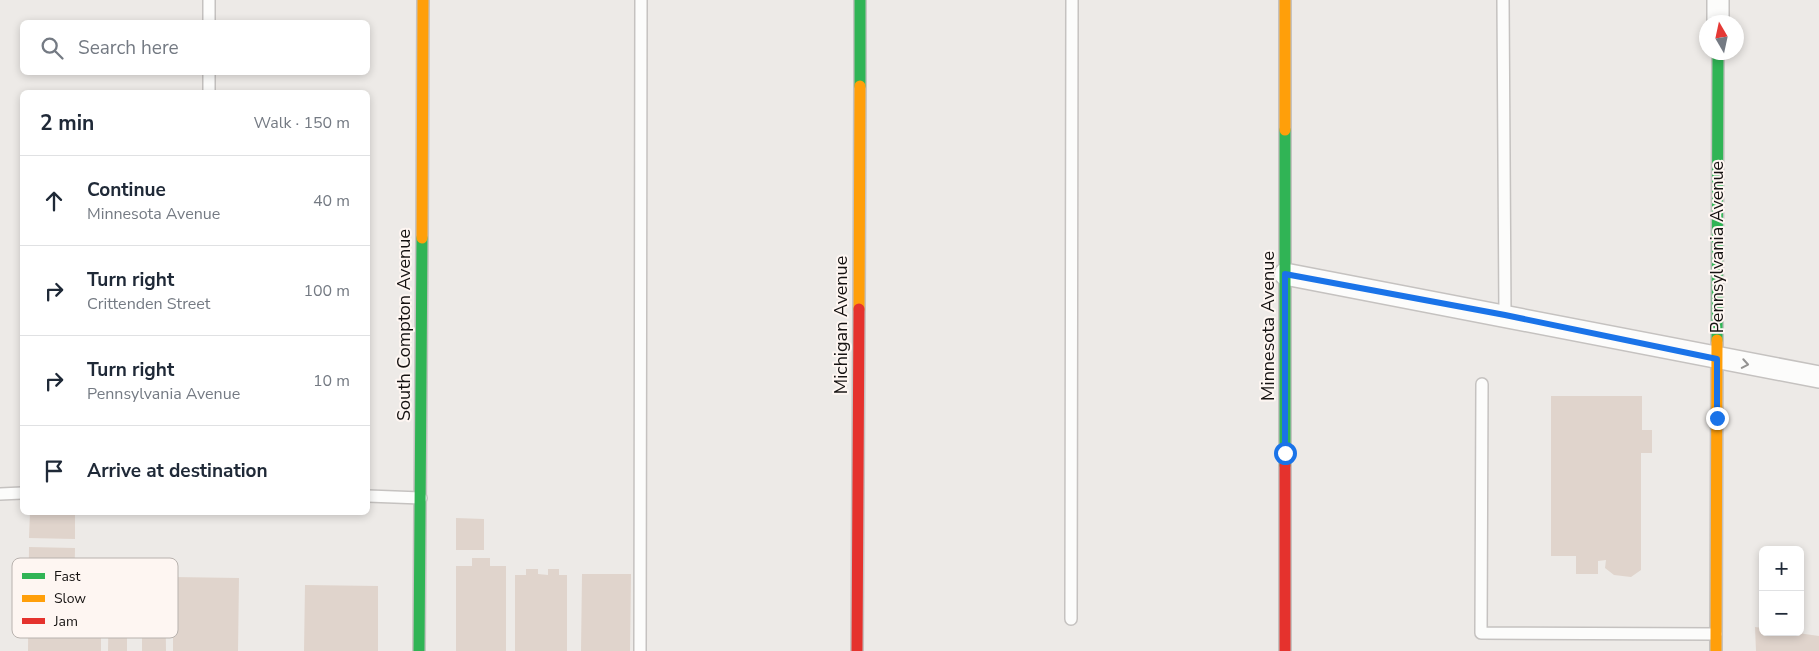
<!DOCTYPE html>
<meta charset="utf-8">
<style>
:root{--surface:#fff;--page:#f2f2f3;--text:#1f2937;--muted:#747a83;--line:#e0e1e3}
body{margin:0;font-family:"Nunito Sans",sans-serif;background:var(--page);color:var(--text)}
.controls{position:absolute;right:15px;bottom:15px;display:grid;overflow:hidden;border-radius:8px;box-shadow:0 2px 8px #0003}
.controls button{width:45px;height:45px;display:grid;place-items:center;padding:0;border:0;border-bottom:1px solid var(--line);background:var(--surface);color:var(--text);font:25px sans-serif}
.compass{position:absolute;left:1699px;top:15px;width:45px;height:45px;border-radius:50%;background:var(--surface);box-shadow:0 2px 8px #0003;rotate:351deg}
.stop{position:absolute;width:15px;height:15px;margin:-11px;border:4px solid #1a73e8;border-radius:50%;background:#fff}
.stop.end{background:#1a73e8;border-color:#fff;box-shadow:0 1px 5px #0008}
.list{margin:0;padding:0;list-style:none}
h2{display:flex;justify-content:space-between;align-items:center;height:65px;margin:0;padding:0 20px;font-size:21px}
h2 small{font-size:16px;font-weight:400;color:var(--muted)}
.list li{display:grid;grid-template-columns:32px 1fr auto;gap:15px;align-items:center;box-sizing:border-box;height:90px;padding:0 20px;border-top:1px solid var(--line)}
.list b{display:block;font-size:19px;white-space:nowrap}
.list p{margin:0;font-size:16px;white-space:nowrap;color:var(--muted)}
.list em{font-size:16px;font-style:normal;color:var(--muted)}
.icon{flex:none;width:28px;height:28px;fill:none;stroke:currentColor;stroke-width:2;stroke-linecap:round;stroke-linejoin:round}
.map{position:relative;flex:none;width:1819px;height:651px;overflow:hidden}
.search{position:absolute;background:var(--surface);box-shadow:0 2px 8px #0003;left:20px;top:20px;width:350px;height:55px;display:flex;align-items:center;gap:12px;box-sizing:border-box;padding:0 18px;border-radius:8px;color:var(--muted);font-size:19px}
.panel{position:absolute;background:var(--surface);box-shadow:0 2px 8px #0003;left:20px;top:90px;width:350px;height:425px;border-radius:8px}
.map>svg:first-child{display:block}
.building{fill:#e0d4cc}
.lines{fill:none;stroke-linecap:round;stroke-linejoin:round}
.lane-casing{stroke:#c5c2c0;stroke-width:14}
.street-casing{stroke:#c5c2c0;stroke-width:24}
.fast-casing{stroke:#c5c2c0;stroke-width:14}
.slow-casing{stroke:#c5c2c0;stroke-width:14}
.jam-casing{stroke:#c5c2c0;stroke-width:14}
.lane{stroke:#fcfcfb;stroke-width:11}
.street{stroke:#fcfcfb;stroke-width:21}
.fast{stroke:#30b455;stroke-width:11}
.slow{stroke:#ff9f0a;stroke-width:11}
.jam{stroke:#e5322d;stroke-width:11}
.oneway{stroke:#949392}
.route{stroke:#1a73e8;stroke-width:6}
.labels{text-anchor:middle;stroke-width:4;stroke-linejoin:round;paint-order:stroke}
.street-label{font-size:18px;fill:#151211;stroke:#fef6f2}
.key{fill:#fef6f2;stroke:#b8b2ae;stroke-width:1}
.key-label{font-size:14px;fill:#151211}
</style>
<div class="map">
<svg width="1819" height="651" viewBox="0 0 1819 651">
<rect width="100%" height="100%" fill="#edeae7"/>
<path class="building" d="M1551,396h91v34h10v23h-11v117l-10,7 -17,-2 -9,-7 1,-8 -8,1v13h-22v-18h-25z
M30,512l45,1v26l-46,-1z
M456,518l28,1v31h-28z
M29,547l46,1 -1,60h-9v13h36v30h-73z
M472,558h18v8h16v85h-50v-85h16z
M526,569h12v5l10,1v-6h11v6h8v76h-52v-76h11z
M142,570h12v10h11l1,71h-24z
M582,574h49l-1,77h-49z
M173,577l66,1 -1,73h-65z
M305,585l73,1v65h-74z
M109,589h27l-1,35h-8v27h-19z
M1755,627l8,1v4h28l28,4v15h-63z"/>
<g class="lines">
<g class="lane-casing">
<path id="lane" d="M209,0v22
M1503,0l2,315
M209,72v20
M1482,384l-1,249 235,1
M0,494l22,-1
M368,496l53,2
M1071,619l1,-619
M640,651l1,-651"/>
</g>
<g class="street-casing">
<path id="street" d="M1718,22v-22
M1285,274l534,103"/>
</g>
<g class="fast-casing">
<path id="fast" d="M860,86v-86
M1285,130v335
M1717,340l1,-288
M419,651l3,-413"/>
</g>
<g class="slow-casing">
<path id="slow" d="M1285,0v130
M422,238l1,-238
M859,309l1,-223
M1716,651l1,-311"/>
</g>
<g class="jam-casing">
<path id="jam" d="M1285,465v186
M857,651l2,-342"/>
</g>
<use href="#lane" class="lane"/>
<use href="#street" class="street"/>
<use href="#fast" class="fast"/>
<use href="#slow" class="slow"/>
<use href="#jam" class="jam"/>
</g>
<defs><path id="oneway-chevron" d="M-2-3.5L2.5 0L-2 3.5" fill="none" stroke-width="1.6" stroke-linecap="round" stroke-linejoin="round" transform="scale(1.25)"/></defs>
<use class="oneway" href="#oneway-chevron" transform="translate(1745 364) rotate(10)"/>
<g class="lines">
<path class="route" d="M1285,453v-179l220,41 212,44v59"/>
</g>
<g class="labels">
<g class="street-label">
<text transform="translate(1717 247) rotate(-90)" y="6">Pennsylvania Avenue</text>
<text transform="translate(404 325) rotate(-90)" y="6">South Compton Avenue</text>
<text transform="translate(841 325) rotate(-90)" y="6">Michigan Avenue</text>
<text transform="translate(1268 326) rotate(-90)" y="6">Minnesota Avenue</text>
</g>
</g>
<rect x="12" y="558" width="166" height="80" rx="8" class="key"/>
<rect x="22" y="573" width="23" height="6" fill="#30b455"/>
<rect x="22" y="595" width="23" height="7" fill="#ff9f0a"/>
<rect x="22" y="618" width="23" height="6" fill="#e5322d"/>
<g class="key-label">
<text x="54" y="581">Fast</text>
<text x="54" y="603">Slow</text>
<text x="54" y="626">Jam</text>
</g>
</svg>
<div class="controls">
<button>+</button>
<button>−</button>
</div>
<svg class="compass" viewBox="-18 -18 36 36"><path d="M0-13l5 13h-10z" fill="#e53935"/><path d="M0 13l5-13h-10z" fill="#747a83"/></svg>
<div class="stop" style="left:1285px;top:453px"></div>
<div class="stop end" style="left:1717px;top:418px"></div>
<div class="search"><svg class="icon" aria-label="search" viewBox="0 0 24 24"><circle cx="10" cy="10" r="6"/><path d="M15 15l6 6"/></svg>Search here</div>
<section class="panel">
<h2>2 min<small>Walk · 150 m</small></h2>
<ul class="list">
<li><svg class="icon" aria-label="ahead" viewBox="0 0 24 24"><path d="M12 20V5M6 11l6-6 6 6"/></svg><div><b>Continue</b><p>Minnesota Avenue</p></div><em>40 m</em></li>
<li><svg class="icon" aria-label="right" viewBox="0 0 24 24"><path d="M7 20v-9h11M14 6l5 5-5 5"/></svg><div><b>Turn right</b><p>Crittenden Street</p></div><em>100 m</em></li>
<li><svg class="icon" aria-label="right" viewBox="0 0 24 24"><path d="M7 20v-9h11M14 6l5 5-5 5"/></svg><div><b>Turn right</b><p>Pennsylvania Avenue</p></div><em>10 m</em></li>
<li><svg class="icon" aria-label="arrive" viewBox="0 0 24 24"><path d="M6 21V4h12l-3 4 3 4H6"/></svg><div><b>Arrive at destination</b></div></li>
</ul>
</section>
</div>
